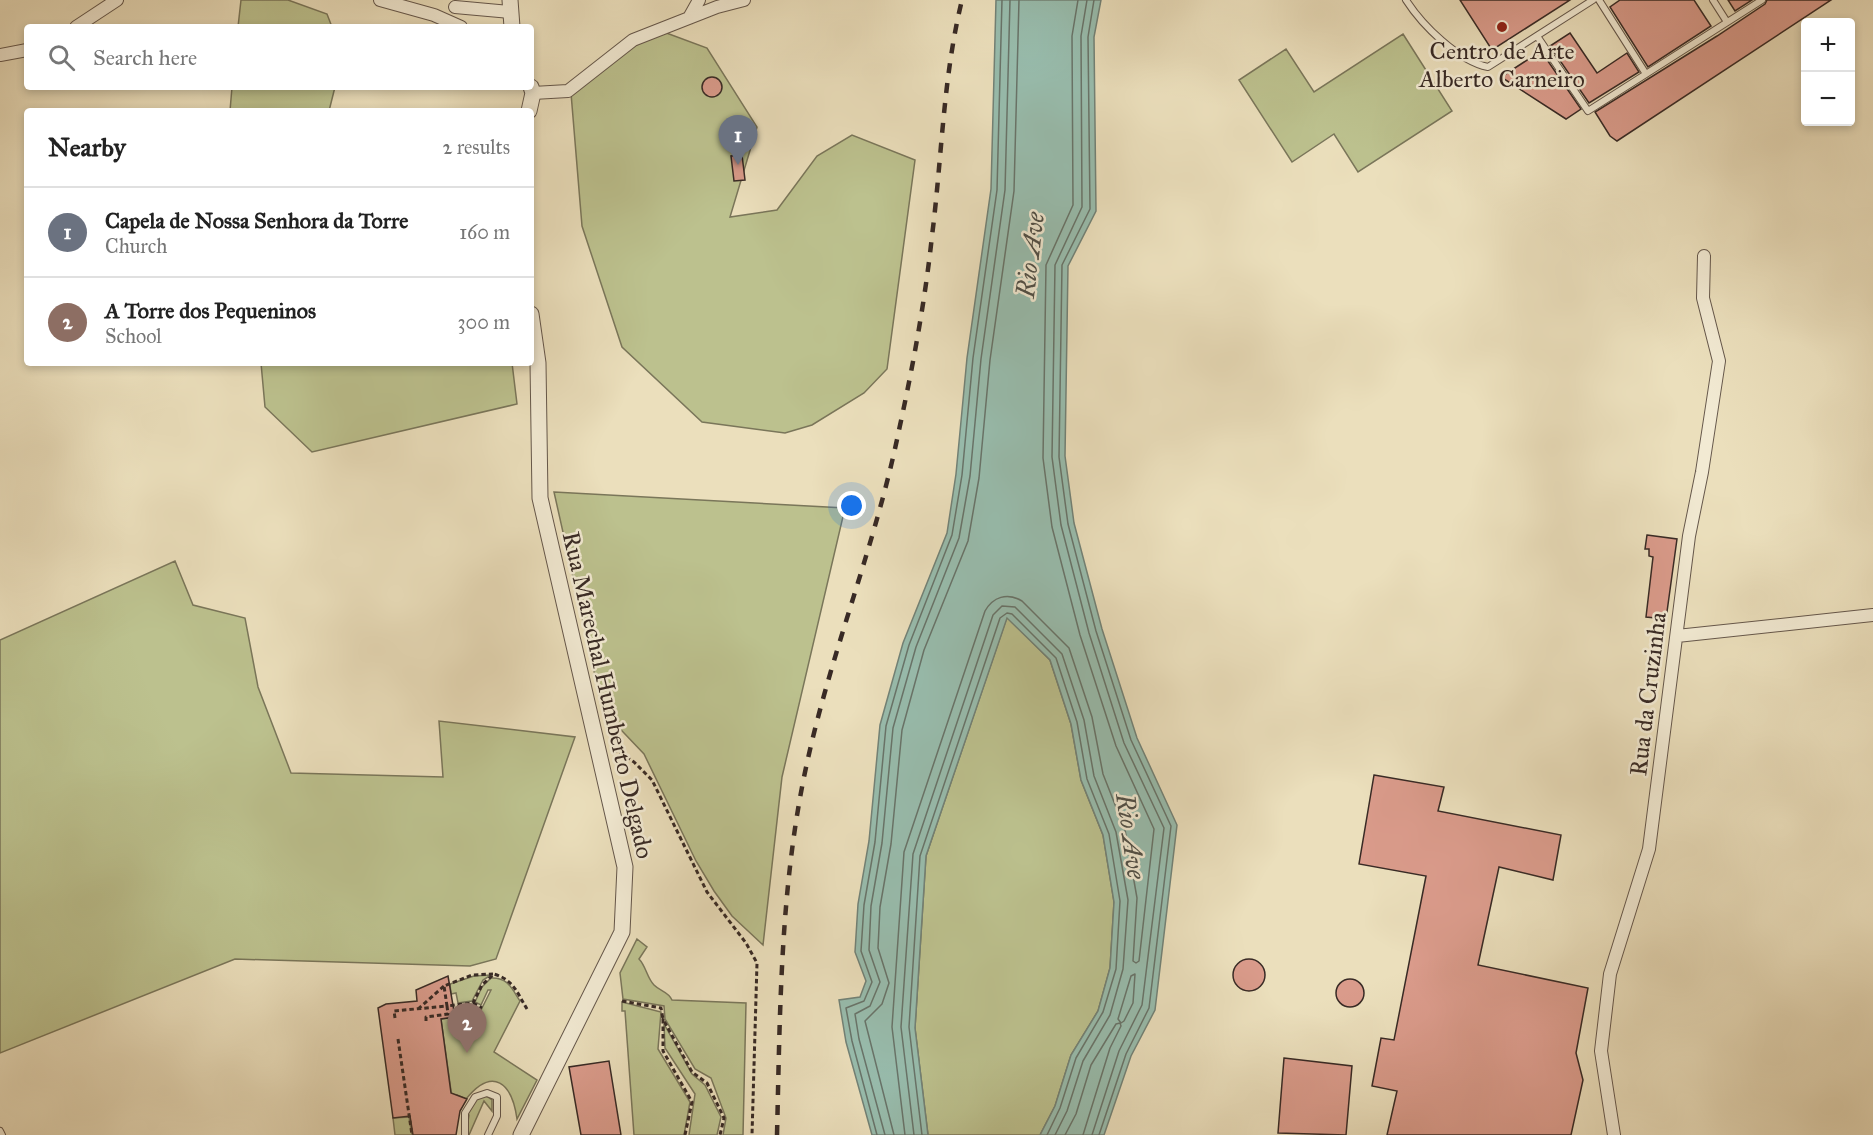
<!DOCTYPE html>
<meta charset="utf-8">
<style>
:root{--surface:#fff;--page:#f2f2f2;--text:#222;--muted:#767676;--line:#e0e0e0;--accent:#0f766e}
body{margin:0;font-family:"IM FELL Great Primer",serif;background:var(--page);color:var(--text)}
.controls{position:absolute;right:18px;top:18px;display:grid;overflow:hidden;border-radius:6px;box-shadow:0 3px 9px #0003}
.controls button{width:54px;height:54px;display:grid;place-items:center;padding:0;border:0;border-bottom:2px solid var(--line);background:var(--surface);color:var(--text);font:30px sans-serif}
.you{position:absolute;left:852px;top:506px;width:21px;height:21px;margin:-15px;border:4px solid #fff;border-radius:50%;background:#1a73e8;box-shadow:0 0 0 9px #1a73e833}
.badge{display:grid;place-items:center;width:39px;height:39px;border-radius:50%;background:var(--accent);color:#fff;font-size:20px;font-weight:700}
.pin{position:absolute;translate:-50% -50px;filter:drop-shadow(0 2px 3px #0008)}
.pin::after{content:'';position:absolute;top:32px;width:21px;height:18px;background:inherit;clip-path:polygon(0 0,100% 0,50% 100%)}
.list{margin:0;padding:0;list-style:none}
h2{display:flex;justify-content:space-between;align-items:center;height:78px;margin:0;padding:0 24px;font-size:26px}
h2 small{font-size:20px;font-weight:400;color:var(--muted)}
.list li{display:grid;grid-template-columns:39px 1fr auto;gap:18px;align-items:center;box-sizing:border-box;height:90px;padding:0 24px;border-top:2px solid var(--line)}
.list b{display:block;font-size:22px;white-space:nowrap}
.list p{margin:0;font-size:20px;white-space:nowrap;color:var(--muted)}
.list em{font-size:20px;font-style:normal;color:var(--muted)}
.icon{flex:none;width:33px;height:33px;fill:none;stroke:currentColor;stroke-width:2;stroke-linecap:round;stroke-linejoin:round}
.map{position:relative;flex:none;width:1873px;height:1135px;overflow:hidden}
.search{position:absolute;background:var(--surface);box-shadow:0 3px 9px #0003;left:24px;top:24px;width:510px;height:66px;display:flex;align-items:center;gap:15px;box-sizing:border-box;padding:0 21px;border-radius:6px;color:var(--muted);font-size:22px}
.panel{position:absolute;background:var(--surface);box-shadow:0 3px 9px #0003;left:24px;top:108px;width:510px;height:258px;border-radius:6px}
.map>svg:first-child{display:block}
.green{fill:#bcc18e;stroke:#7a765a;stroke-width:1.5}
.water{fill:#98bdae;stroke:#728277;stroke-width:1.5}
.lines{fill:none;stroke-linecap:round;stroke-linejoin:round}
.shore{stroke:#68746a;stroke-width:1.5}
.building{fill:#da9b8b;stroke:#382a25;stroke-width:1.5}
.service-casing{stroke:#65574b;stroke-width:8}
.minor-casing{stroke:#65574b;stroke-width:14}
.tertiary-casing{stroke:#65574b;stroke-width:17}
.path{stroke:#382a25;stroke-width:3;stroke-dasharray:4.5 3;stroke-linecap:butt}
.service{stroke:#f2ead3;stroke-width:6}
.minor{stroke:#f2ead3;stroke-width:12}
.tertiary{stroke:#f2ead3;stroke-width:15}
.rail{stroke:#382a25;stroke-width:4.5;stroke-dasharray:10 10;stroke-linecap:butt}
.poi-dot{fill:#8f2418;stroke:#f2ead3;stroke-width:2}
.labels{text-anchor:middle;stroke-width:5;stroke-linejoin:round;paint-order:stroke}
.poi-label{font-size:24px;fill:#382a25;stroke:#f2ead3}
.street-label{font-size:24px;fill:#382a25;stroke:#f2ead3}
.water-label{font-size:26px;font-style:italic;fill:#504f47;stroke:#f2ead3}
</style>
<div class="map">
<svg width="1873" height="1135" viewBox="0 0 1873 1135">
<rect width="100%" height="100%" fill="#ebdfbc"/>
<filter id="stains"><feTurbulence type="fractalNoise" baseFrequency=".00333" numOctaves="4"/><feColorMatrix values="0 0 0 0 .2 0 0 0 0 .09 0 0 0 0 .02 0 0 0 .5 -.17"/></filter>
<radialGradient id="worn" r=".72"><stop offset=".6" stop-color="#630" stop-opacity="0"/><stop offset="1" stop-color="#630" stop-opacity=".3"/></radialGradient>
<path class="green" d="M241,0h47l39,14 5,13h-94z
M661,31l46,17 50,79 -27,90 47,-7 40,-54 35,-21 63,25 -28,209 -23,24 -52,32 -27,8 -83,-11 -80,-75 -40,-121 -11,-133 32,-29z
M1403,34l49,77 -94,61 -24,-38 -42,28 -53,-82 47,-31 28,43z
M232,87h103l-6,24h-99z
M261,363h251l5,41 -205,48 -47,-45z
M554,492l291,16 -63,269 -19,168 -31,-29 -18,-25 -18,-30 -52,-107 -41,-43z
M175,561l18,44 52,13 13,69 33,86 152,4 -4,-56 136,16 -79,222 -26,7 -235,-7 -235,94v-413z
M1007,617l43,43 21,64 10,56 22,55 11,67 -4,66 -12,43 -27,44 -16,51 -15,29h-112l-13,-107 11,-172z
M637,939l10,8 -8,12c7,7 8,19 15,26 7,7 14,6 18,15l74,3 -3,132h-20l3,-17 -15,-40 -16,-9 -30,-50 -1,-13 -41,-7 -3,-26z
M491,975l-8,5 -11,21 -14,2 -2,-10 -5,1 -1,-10 24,-8z
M491,978c17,-1 21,11 29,23l-26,51 43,28 -20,39c-5,-36 -24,-53 -51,-20l-9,-4 -4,10 -12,-86 18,-3 -1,-10 13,-2 10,6 10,-20h-3l-7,15 -6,-3 7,-15z
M622,1002l39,10 -3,37 32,53 -6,33h-50l-9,-124h-3z
M664,1024l28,50 13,11 16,32 -4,18h-28l6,-41 -30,-46z
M485,1095l7,5v11l-8,-10 -15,34h-3l3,-20 -2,-2 7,-14z
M409,1117l3,18h-17l-2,-17z"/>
<path class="water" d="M996,0h105l-7,37 2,174 -28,55 -3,190 9,67 28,106 35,109 40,87 -22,185 -24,46 -27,79h-64l15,-29 16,-51 27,-44 12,-43 4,-66 -11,-67 -22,-55 -10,-56 -21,-64 -43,-42 -81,238 -11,172 13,107h-56l-26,-93 -7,-42 21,-3 6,-16 -11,-29 3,-48 11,-63 11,-116 23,-82 44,-110 9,-59 11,-116 24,-169z"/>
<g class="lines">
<path class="shore" d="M1087,0l-6,36 1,171 -27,58 -3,192 9,68 28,108 35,110 40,85 -22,177 -23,46 -27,84
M1094,0l-6,37 2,172 -28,56 -3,192 9,67 28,107 35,109 40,86 -22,182 -23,46 -27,81
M1135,974l-2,29 -9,18 -3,2 -3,-4 13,-43z
M877,1135l-25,-94 -6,-33 18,-7 8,-19 -11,-31 3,-46 11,-63 11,-116 23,-81 43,-110 10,-60 11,-117 24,-168 5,-190
M885,1135l-26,-96 -4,-25 15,-8 10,-24 -11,-32 2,-44 11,-63 11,-115 23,-81 43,-109 11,-62 11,-117 24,-169 5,-190
M894,1135l-29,-114 17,-17 7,-21 -11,-35 2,-41 11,-63 11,-114 22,-80 44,-109 11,-63 11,-118 24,-169 5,-191
M905,1135l-13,-108 12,-175 81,-241c8,-14 22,-19 37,-10l47,47 23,69 11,57 22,56 12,68 -4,63 3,2 3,-2 15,-132 -38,-83 -36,-111 -28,-108 -9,-69 3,-193 27,-60 -1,-169 6,-36
M914,1135l-13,-108 12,-173 80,-239 9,-9 13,1 47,47 22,66 10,56 22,56 12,68 -5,69 -13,46 -27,46 -16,50 -12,24
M922,1135l-13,-108 11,-171 80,-238 7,-5 5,1 44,44 21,64 10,57 22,55 11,67 -4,68 -13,43 -27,46 -16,50 -13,27
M1065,1135l11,-21 15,-49 25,-41 4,-1 1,3 -11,22 -27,87"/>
</g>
<path class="building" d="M1460,0h110l-78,50z
M1620,0h74l17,26 -63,41 -38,-60z
M1728,0h24l-17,11z
M1767,0h64l-214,141 -7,-5 -15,-24 122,-76 48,-32z
M1570,33l27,40 30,-20 12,19 -50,31 -39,-57z
M1541,51l40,58 -15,10 -65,-42z
M702 87a10 10 0 1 1 20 0a10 10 0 1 1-20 0Z
M742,155l3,25 -11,1 -3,-25z
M1647,535l30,4 -11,80 -20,-2 7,-60 -4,-1v-7h-4z
M1374,775l70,12 -6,24 123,24 -8,45 -54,-13 -21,98 110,23 -12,65 7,27 -12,55h-184l10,-44 -25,-5 9,-48 13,2 32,-164 -67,-12z
M1233 975a16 16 0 1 1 32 0a16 16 0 1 1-32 0Z
M448,976l7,41 -14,2 10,74 16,6 -7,12 -4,24h-43l-3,-19 -17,2 -15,-110 8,-4 31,-3 -1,-11z
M1336 993a14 14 0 1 1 28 0a14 14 0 1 1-28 0Z
M1284,1058l68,8 -6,69 -68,-2z
M609,1061l12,74h-40l-12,-68z"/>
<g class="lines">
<g class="service-casing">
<path id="service" d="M1406,0c16,25 52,61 82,67l105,-67
M1599,0l47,74
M1713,0l14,22
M1537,36l51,75 174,-111
M0,1131l2,4
M465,1135v-22l10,-16 12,-4 10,4v19l-9,19"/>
</g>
<g class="minor-casing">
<path id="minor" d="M380,0l54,15 27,12
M455,7l56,5
M689,18l10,-18
M76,27l41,-27
M0,55l27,-5
M533,93l35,-2 65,-51 84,-33 27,-7
M1677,636l196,-21
M1614,1135l-13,-84 9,-77 39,-125 40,-313 13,-64 17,-111 -16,-63 1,-42"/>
</g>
<g class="tertiary-casing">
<path id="tertiary" d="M510,0l2,27
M529,111l4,-18 -2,-6
M521,1135l101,-203 3,-65 -85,-369 -2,-135 -7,-49"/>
</g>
<path class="path" d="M613,752l4,-1 17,11 18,18 55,112 39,51 11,20 -5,172
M622,1001l39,7 2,11
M473,1003l9,5
M418,1009l26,-23
M395,1018l-1,-7 53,-5 -3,-20 28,-11 21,-1
M426,1021v-4l22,-3 -1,-8 26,-3 9,-18 12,-11c20,6 23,19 33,35
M398,1039l14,96
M685,1135l7,-33 -29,-51v-32l29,53 15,11 17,35 -4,17"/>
<use href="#service" class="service"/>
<use href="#minor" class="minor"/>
<use href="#tertiary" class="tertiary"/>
<path class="rail" d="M777,1135c3,-120 3,-240 27,-358 24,-118 71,-229 95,-347 14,-64 26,-129 33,-194 10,-79 11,-159 30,-236"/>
</g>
<circle class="poi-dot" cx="1502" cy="27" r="6"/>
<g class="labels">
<g class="poi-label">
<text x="1502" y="59">Centro de Arte<tspan x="1502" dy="28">Alberto Carneiro</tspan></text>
</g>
<g class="street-label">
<text transform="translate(1648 694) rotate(-83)" y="8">Rua da Cruzinha</text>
<text transform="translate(608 695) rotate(77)" y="8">Rua Marechal Humberto Delgado</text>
</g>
<g class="water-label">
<text transform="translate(1030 255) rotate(-83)" y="9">Rio Ave</text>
<text transform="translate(1131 836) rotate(82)" y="9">Rio Ave</text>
</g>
</g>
<rect width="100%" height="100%" filter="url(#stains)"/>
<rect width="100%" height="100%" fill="url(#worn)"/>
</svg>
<div class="controls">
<button>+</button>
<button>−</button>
</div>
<div class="you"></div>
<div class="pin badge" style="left:738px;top:165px;background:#6b7280">1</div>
<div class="pin badge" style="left:467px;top:1053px;background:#8d6e63">2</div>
<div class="search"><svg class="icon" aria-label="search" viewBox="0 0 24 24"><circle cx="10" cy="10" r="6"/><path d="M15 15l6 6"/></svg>Search here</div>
<section class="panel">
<h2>Nearby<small>2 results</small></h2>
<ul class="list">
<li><span class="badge" style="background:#6b7280">1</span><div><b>Capela de Nossa Senhora da Torre</b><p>Church</p></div><em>160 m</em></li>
<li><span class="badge" style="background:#8d6e63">2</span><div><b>A Torre dos Pequeninos</b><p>School</p></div><em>300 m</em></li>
</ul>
</section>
</div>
